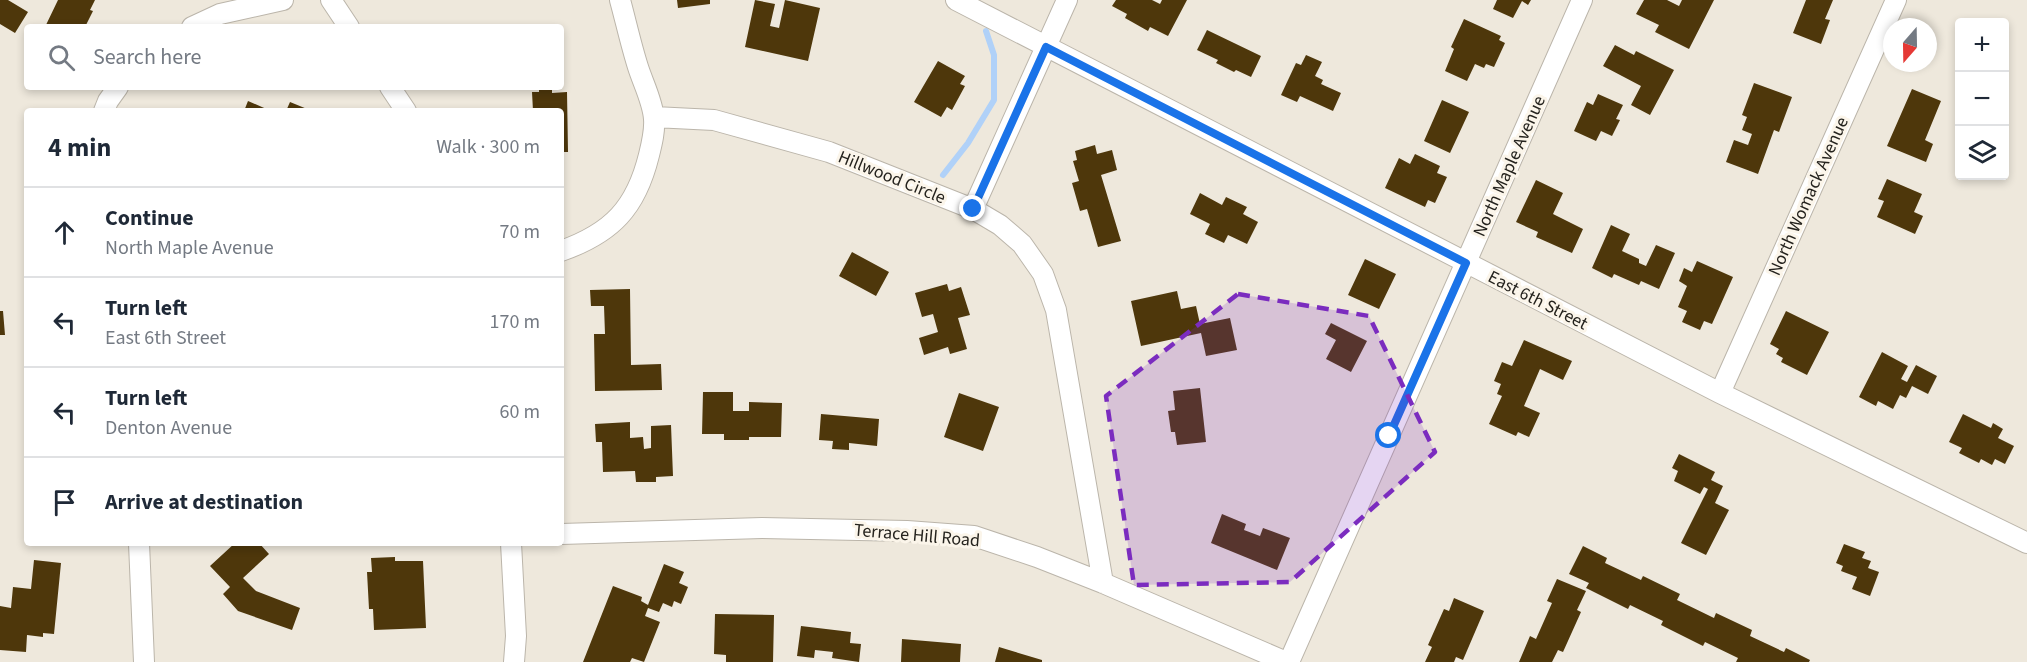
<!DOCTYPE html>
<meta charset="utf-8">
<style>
:root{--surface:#fff;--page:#f6f6f7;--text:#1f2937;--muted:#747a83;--line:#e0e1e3}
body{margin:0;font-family:"Source Sans 3",sans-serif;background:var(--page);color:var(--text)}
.controls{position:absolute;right:18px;top:18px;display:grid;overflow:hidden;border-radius:6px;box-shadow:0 3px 9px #0003}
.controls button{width:54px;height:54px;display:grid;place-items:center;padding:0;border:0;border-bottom:2px solid var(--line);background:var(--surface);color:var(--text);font:30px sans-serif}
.compass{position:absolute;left:1883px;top:18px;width:54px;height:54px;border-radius:50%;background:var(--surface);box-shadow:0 3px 9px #0003;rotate:200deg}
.stop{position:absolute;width:18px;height:18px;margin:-14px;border:4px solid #1a73e8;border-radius:50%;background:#fff}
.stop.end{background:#1a73e8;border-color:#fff;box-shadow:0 2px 6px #0008}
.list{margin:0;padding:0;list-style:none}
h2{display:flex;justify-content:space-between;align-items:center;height:78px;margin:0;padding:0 24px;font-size:26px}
h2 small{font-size:20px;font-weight:400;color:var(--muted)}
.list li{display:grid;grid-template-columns:39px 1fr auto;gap:18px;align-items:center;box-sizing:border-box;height:90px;padding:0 24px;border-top:2px solid var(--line)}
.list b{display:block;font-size:22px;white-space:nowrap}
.list p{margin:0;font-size:20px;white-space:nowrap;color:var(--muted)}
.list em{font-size:20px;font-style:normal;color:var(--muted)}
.icon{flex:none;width:33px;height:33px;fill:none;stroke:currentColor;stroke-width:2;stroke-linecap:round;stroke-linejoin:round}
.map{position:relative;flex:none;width:2027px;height:662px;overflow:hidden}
.search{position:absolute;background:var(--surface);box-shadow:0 3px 9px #0003;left:24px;top:24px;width:540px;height:66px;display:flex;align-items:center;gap:15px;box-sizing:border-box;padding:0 21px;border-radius:6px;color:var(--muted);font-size:22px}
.panel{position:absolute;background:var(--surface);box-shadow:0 3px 9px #0003;left:24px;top:108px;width:540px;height:438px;border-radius:6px}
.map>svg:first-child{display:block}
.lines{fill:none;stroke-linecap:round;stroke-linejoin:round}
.stream{stroke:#b0d1f8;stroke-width:6}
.building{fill:#4e370b}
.minor-casing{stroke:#bbb5aa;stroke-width:22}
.minor{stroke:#fff;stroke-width:20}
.route{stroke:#1a73e8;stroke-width:8}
.marked{fill:#7b2cbf;fill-opacity:0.2;stroke:#7b2cbf;stroke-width:4.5;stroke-dasharray:12 8;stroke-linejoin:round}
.labels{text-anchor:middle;stroke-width:6;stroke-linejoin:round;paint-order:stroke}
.street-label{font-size:18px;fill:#25231e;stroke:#fbf5ea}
</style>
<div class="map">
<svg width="2027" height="662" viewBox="0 0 2027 662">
<rect width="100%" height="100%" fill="#eee8dc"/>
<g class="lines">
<path class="stream" d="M943,175l25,-32 26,-43v-45l-8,-24"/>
</g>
<path class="building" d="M0,0h8l20,12 -13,21 -15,-9z
M58,0h37l-5,10 3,1 -8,16h-40z
M677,0h33v4l-32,4z
M755,0l20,4 -5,22 9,2 6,-28 35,8 -12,53 -63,-14z
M1116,0h36l8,4 2,-4h25l-19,36 -18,-9 -2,4 -23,-13 2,-4 -15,-8z
M1497,0h34l-3,5 -6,-4 -9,17 -20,-9z
M1644,0h23l12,6 3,-6h32l-25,49 -34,-17 4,-7 -23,-11z
M1806,0h27l-8,19 5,1 -9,24 -28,-11z
M1464,19l37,17 -2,4 6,3 -11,24 -8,-3 -2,4 -9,-4 -8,17 -22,-10 9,-22 -3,-2z
M1207,30l54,26 -10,21 -15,-7 -2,2 -18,-9 2,-3 -21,-10z
M1615,45l19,10 2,-4 38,19 -24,45 -19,-10 10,-19 -38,-20z
M1306,55l16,7 -7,14 8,4 -2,4 20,9 -8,18 -33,-15 -3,6 -16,-7 15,-32 5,2z
M938,61l27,15 -5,8 5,2 -13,24 -5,-3 -6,10 -27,-15z
M1754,83l38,14 -13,35 -5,-2 -16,44 -32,-12 8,-22 14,5 4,-11 -10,-4 5,-13 -5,-2z
M539,87h13v6l15,-1 1,60h-7v-41h-28l-1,-19h7z
M1912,89l29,12 -16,39 8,4 -7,18 -39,-16z
M1598,94l25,11 -7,14 4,1 -8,16 -11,-5 -5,10 -22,-10 13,-29 6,3z
M1442,100l27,12 -19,41 -26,-12z
M248,101l23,10h-27z
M290,102l22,9h-26z
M1095,145l2,9 15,-4 5,20 -16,5 20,66 -23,6 -11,-38 -7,2 -8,-28 7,-2 -6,-20 4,-1 -2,-9z
M1415,154l25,12 -3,7 10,4 -12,26 -7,-3 -3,7 -40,-19 14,-30 11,6z
M1887,179l35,15 -8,18 9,4 -8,18 -38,-17 7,-16 -6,-2z
M1536,180l27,13 -10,21 30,15 -11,24 -36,-16 2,-5 -22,-10z
M1200,193l22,12 4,-8 21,10 -4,7 15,8 -11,22 -19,-9 -4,8 -19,-9 5,-10 -20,-10z
M1611,225l19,9 -8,17 17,8v4l7,3 10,-21 19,8 -16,36 -18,-8 -2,4 -25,-11 -2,4 -20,-10z
M852,252l37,20 -13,24 -37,-20z
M1365,259l31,15 -17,35 -31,-14z
M1697,261l36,16 -21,47 -8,-3 -4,9 -18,-8 5,-11 -9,-4 9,-21 -8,-5 5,-13 8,4z
M947,284l2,7 12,-4 9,28 -12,3 9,31 -17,5 -2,-7 -24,8 -5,-17 19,-6 -5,-18 -11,3 -7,-24z
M630,289l1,76 30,-1 1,26 -67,1 -1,-57h11l-1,-28h-13l-1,-16z
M1177,291l4,18 15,-3 4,18 30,-6 7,32 -31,6 -5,-23 -60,13 -10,-45z
M0,311h3l2,24h-5z
M1786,311l43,21 -22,43 -26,-13 2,-4 -7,-4 3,-5 -9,-5z
M1331,323l36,18 -16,31 -25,-13 10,-19 -11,-6z
M1524,340l48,21 -9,19 -23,-11 -16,37 16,7 -11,24 -11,-5 -2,4 -27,-12 13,-28 -5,-2 4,-10 -7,-3 8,-19 10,4z
M1882,352l26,14 -7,13 6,3 9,-17 21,11 -9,18 -16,-8 -6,12 -6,-3 -7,14 -15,-8 -2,5 -17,-9z
M1200,388l6,54 -29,3 -2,-13h-4l-3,-21 7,-1 -2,-19z
M703,392h30v19h16v-9l33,1 -1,34h-32v3h-25v-6h-22z
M959,393l40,14 -16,44 -39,-14z
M821,414l58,5 -2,27 -28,-3v7l-17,-1 1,-8 -14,-1z
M1963,414l28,14 2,-5 10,6 -5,9 16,8 -9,18 -10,-5 -3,6 -11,-6 -2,4 -20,-10 3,-5 -13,-6z
M630,422v16l13,-1 1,12 7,-1v-22l20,-1 2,51 -17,1v5h-20l-1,-11 -32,1 -1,-30h-6l-1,-18z
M1679,454l36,18 -4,8 12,6 -8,17 14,7 -23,45 -25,-12 27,-54 -4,-2 -4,7 -26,-13 4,-10 -6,-3z
M1222,514l24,10 -2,6 16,6 3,-8 27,10 -13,32 -66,-27z
M235,543h24l10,11 -26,24 13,13 44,17 -8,22 -54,-19 -15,-17 7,-7 -20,-21z
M1844,544l21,8 -3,6 9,3 -3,7 11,4 -9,24 -18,-7 5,-12 -16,-6 2,-5 -7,-3z
M1583,546l24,12 -2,5 36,17 2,-4 37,18 -3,6 37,18 2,-5 36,17 -2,6 34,16 2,-4 24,12 -1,2h-73l2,-4 -33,-16 -2,4 -42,-21 2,-4 -33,-16 -2,4 -42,-21 3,-5 -20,-9z
M395,557v4h28l3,67 -52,2 -1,-21h-4l-2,-37h5l-1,-14z
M34,560l27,3 -7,71 -11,-1v4l-16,-2 -1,17 -26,-2v-44l11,2 2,-21 18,2z
M664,564l20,8 -5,11 9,4 -7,17 -7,-3 -2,6 -9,-4 -4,9 -11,-4 -3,8 15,6 -16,40 -12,-4 -2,4h-47l30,-76 29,11 -1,4 7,4z
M1557,579l29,12 -9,19 4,2 -18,40 -5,-2 -6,12h-33l11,-26 6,3 16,-36 -5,-2z
M1454,598l30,13 -21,49 -7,-3 -2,5h-29l7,-15 -4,-2 16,-36 5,2z
M715,614l59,1 -1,47h-47v-7l-12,-1z
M801,626l50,6 -1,11 11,1 -2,18 -27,-4 1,-6 -18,-2 -1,8 -17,-2z
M902,639l59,5 -1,18h-59z
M999,647l43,13v2h-47z"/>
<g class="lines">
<g class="minor-casing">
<path id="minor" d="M331,0l18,27
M956,0l764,393 307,150
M192,27l28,-13 63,-14
M390,87l16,24
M104,111l4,-10 10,-14
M654,117l60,3 115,32 144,57 27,16 22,19 21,30 13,36 47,273
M973,209l94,-209
M561,251c51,-18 75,-43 88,-96 3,-12 6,-24 5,-36 -1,-17 -11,-36 -16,-52 -7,-22 -12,-45 -18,-67
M1720,393l176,-393
M561,534l201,-6 145,3 67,5 63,21 66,26 183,79
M139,543l5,119
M511,543l5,93 -2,26
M1289,662l293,-662"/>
</g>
<use href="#minor" class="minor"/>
</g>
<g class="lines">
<path class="route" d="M973,209l73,-162 420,216 -77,173"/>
</g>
<path class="marked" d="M1238,294l131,22 66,136 -145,130 -156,3 -28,-189z"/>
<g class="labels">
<g class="street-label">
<text transform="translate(1509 166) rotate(-66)" y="6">North Maple Avenue</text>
<text transform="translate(892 177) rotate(22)" y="6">Hillwood Circle</text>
<text transform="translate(1808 196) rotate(-66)" y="6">North Womack Avenue</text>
<text transform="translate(1538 300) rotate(27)" y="6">East 6th Street</text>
<text transform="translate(917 535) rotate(5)" y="6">Terrace Hill Road</text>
</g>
</g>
</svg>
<div class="controls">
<button>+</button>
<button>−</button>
<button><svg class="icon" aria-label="layers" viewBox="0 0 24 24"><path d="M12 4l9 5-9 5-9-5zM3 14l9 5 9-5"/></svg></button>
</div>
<svg class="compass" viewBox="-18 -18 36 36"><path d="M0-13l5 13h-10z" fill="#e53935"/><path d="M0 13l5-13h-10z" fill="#747a83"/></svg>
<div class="stop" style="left:1389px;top:436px"></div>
<div class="stop end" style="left:973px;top:209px"></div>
<div class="search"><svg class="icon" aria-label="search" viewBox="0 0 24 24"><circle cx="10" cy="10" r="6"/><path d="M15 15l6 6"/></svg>Search here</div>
<section class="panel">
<h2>4 min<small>Walk · 300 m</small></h2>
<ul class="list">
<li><svg class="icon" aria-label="ahead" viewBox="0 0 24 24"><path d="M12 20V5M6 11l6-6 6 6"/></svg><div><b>Continue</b><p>North Maple Avenue</p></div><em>70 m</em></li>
<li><svg class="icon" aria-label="left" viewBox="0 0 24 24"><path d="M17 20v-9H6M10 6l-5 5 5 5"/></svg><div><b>Turn left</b><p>East 6th Street</p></div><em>170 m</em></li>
<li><svg class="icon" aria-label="left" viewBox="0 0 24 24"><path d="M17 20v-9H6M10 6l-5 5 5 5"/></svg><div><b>Turn left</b><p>Denton Avenue</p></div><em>60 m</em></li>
<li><svg class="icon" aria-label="arrive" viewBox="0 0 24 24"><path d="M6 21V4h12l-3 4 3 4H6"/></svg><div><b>Arrive at destination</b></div></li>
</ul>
</section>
</div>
